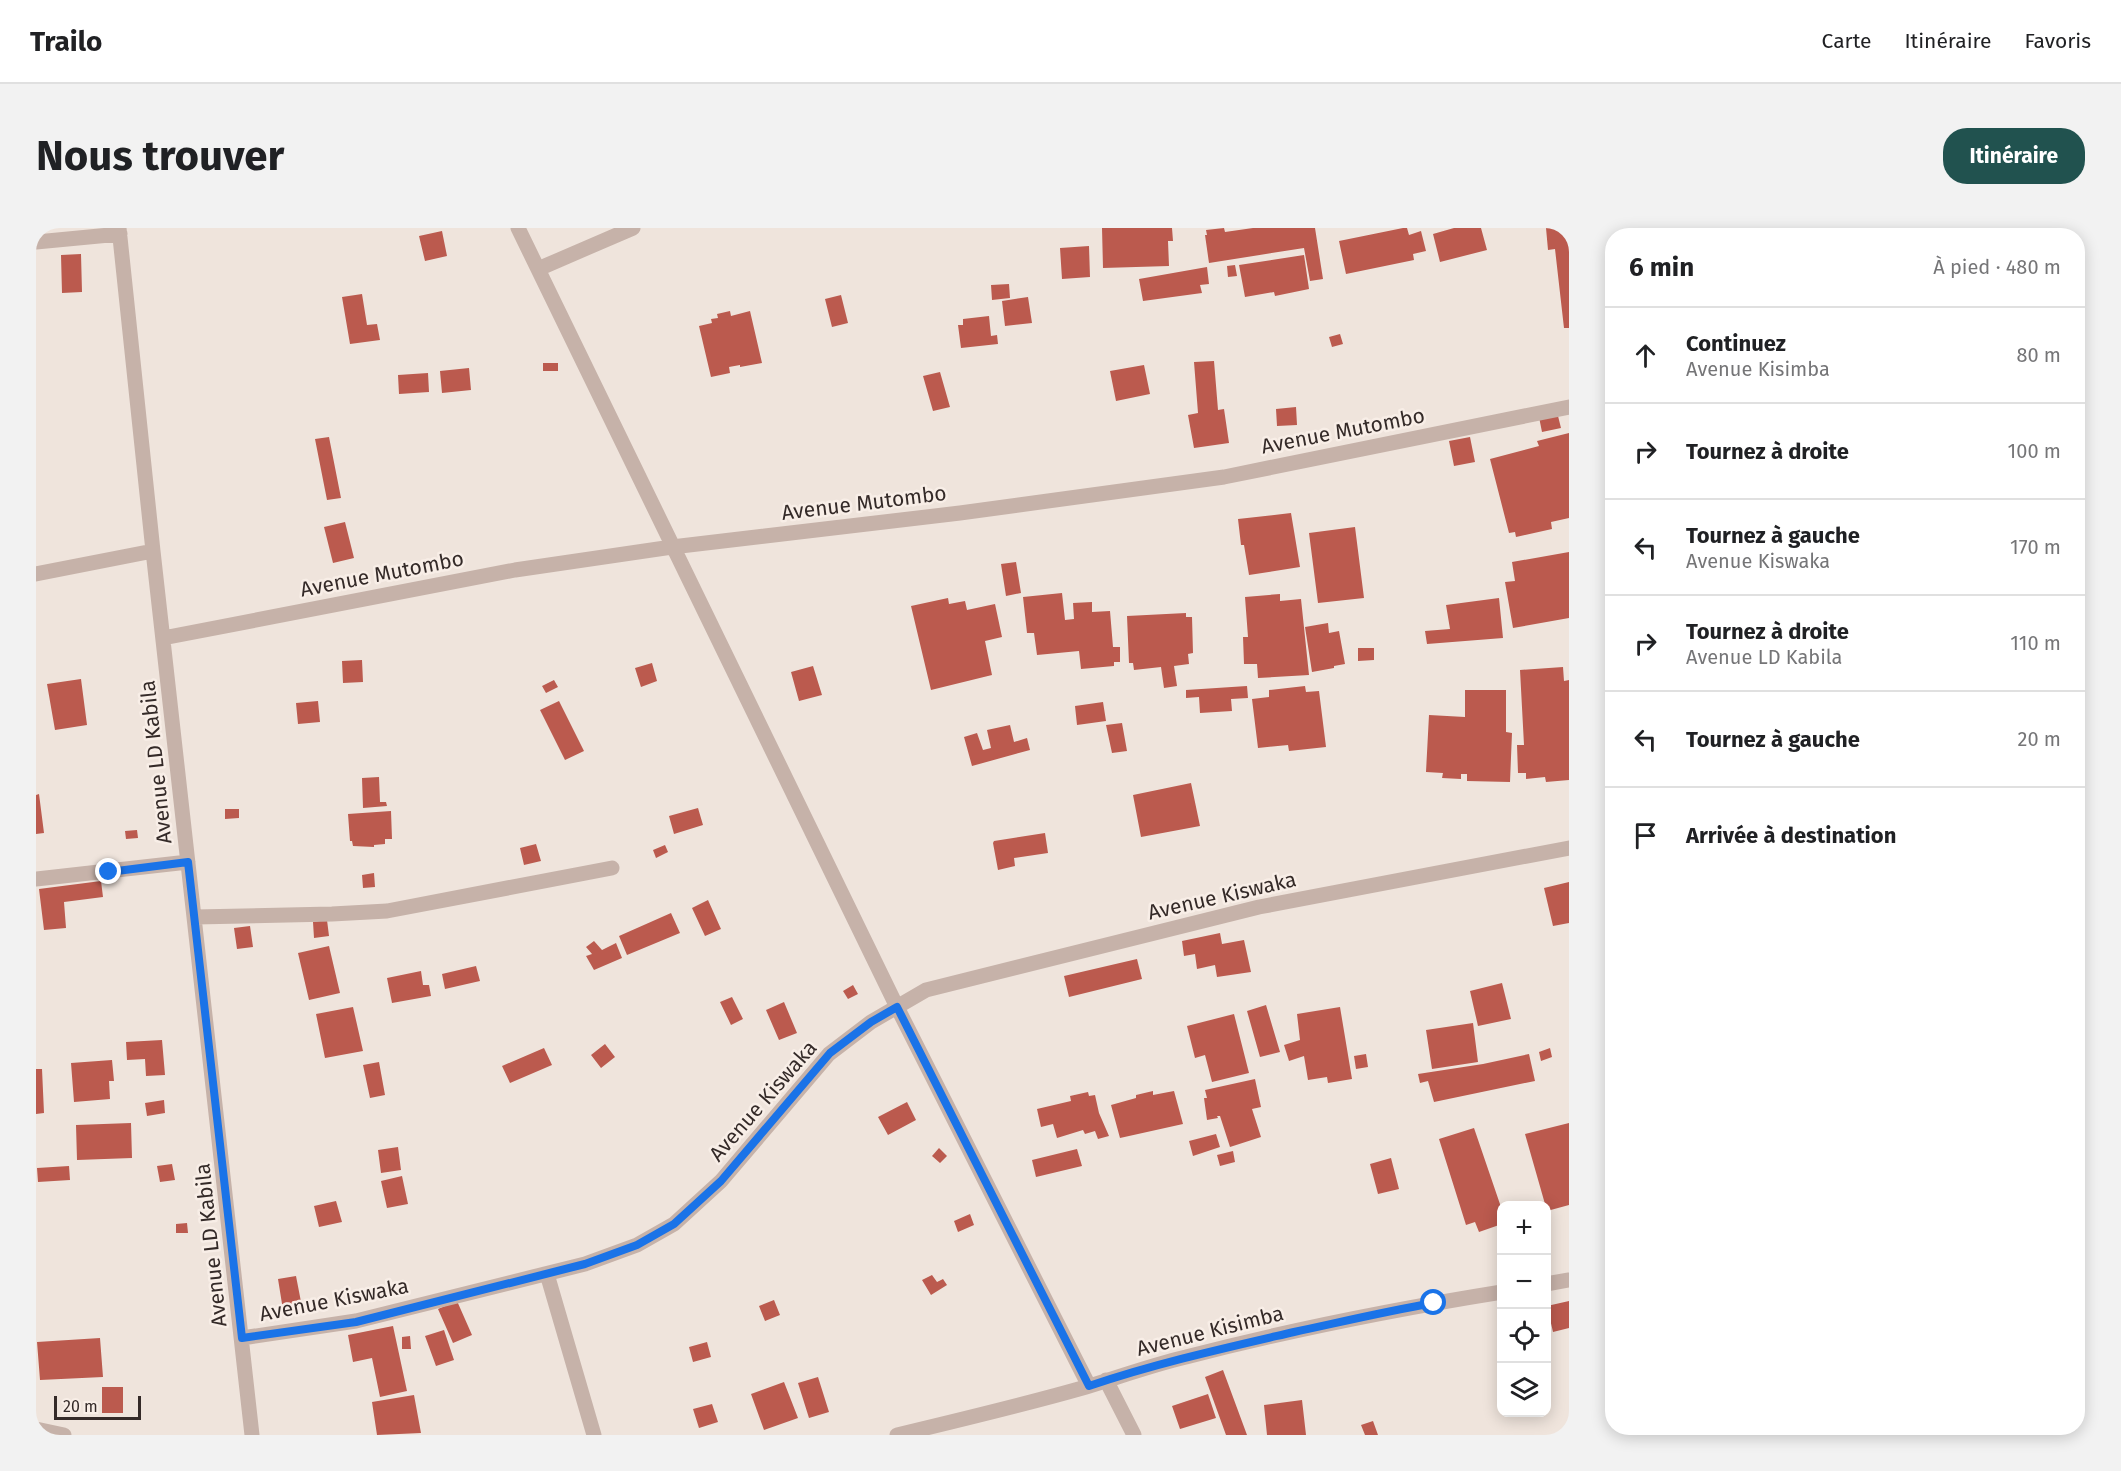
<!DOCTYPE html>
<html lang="fr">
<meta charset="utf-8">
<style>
:root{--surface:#fff;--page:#f2f2f2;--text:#202124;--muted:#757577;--line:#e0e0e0;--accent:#21524f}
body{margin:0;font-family:"Fira Sans",sans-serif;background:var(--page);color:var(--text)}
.controls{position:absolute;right:18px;bottom:18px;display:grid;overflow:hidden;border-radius:12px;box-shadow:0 3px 15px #0003}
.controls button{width:54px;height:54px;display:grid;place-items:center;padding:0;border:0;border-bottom:2px solid var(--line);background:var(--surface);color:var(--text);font:30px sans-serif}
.scale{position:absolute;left:18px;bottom:15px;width:87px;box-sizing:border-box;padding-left:6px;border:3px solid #342a28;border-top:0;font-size:16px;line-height:21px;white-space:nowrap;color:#342a28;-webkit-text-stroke:4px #f8eee7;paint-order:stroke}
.stop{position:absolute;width:18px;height:18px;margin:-14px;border:4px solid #1a73e8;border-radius:50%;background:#fff}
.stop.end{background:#1a73e8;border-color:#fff;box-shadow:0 2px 6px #0008}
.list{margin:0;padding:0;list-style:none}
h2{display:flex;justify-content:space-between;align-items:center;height:78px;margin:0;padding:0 24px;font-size:26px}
h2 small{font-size:20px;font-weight:400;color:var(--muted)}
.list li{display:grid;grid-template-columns:39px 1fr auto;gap:18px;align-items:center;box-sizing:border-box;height:96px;padding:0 24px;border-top:2px solid var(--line)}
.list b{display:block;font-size:22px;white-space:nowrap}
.list p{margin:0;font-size:20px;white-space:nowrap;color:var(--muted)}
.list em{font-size:20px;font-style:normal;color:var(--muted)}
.icon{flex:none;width:33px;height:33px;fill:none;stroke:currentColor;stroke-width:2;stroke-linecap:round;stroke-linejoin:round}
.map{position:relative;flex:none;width:1533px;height:1207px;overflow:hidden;border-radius:24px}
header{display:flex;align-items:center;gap:36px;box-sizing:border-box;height:84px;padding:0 30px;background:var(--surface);border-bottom:2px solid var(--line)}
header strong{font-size:28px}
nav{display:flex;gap:33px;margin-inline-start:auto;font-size:21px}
.intro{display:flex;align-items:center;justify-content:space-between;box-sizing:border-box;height:144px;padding:0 36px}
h1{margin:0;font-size:42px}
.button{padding:15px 27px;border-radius:24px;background:var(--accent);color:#fff;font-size:21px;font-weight:700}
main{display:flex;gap:36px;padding:0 36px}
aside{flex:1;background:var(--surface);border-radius:24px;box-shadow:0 3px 15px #0003}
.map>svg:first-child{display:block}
.building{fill:#bb5a4e}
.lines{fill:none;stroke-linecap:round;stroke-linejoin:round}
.minor{stroke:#c6b2a9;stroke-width:15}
.route{stroke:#1a73e8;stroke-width:8}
.labels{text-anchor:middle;stroke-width:5;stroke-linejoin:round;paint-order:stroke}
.street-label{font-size:21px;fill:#342a28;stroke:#f8eee7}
</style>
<header>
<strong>Trailo</strong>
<nav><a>Carte</a><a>Itinéraire</a><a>Favoris</a></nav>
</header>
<div class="intro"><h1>Nous trouver</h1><a class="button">Itinéraire</a></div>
<main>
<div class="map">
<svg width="1533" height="1207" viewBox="0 0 1533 1207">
<rect width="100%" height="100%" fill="#efe4dc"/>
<path class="building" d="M1066,0h70l1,13h-5l1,25 -66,2z
M1188,0l1,4 28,-4h62l8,51 -13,2 -6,-33 -95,15 -4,-28h2l-1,-5z
M1367,0h4l2,7 12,-4 5,20 -13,3 1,6 -68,14 -7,-33z
M1418,0h27l6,22 -47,12 -7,-28z
M1510,0h23v100h-5l-9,-79 -7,1z
M406,3l5,25 -22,5 -6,-25z
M1053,18l1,31 -28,2 -2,-31z
M45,26l1,38 -20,1 -1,-38z
M1268,27l5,34 -34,7 -1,-4 -29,5 -6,-32z
M1199,37l2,11 -9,1 -1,-11z
M1171,39l2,17 -9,1 2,8 -59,8 -4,-22z
M973,56l1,14 -18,2 -1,-15z
M326,66l5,31 10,-1 3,16 -30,4 -8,-47z
M805,67l7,28 -16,4 -7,-28z
M992,69l4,26 -27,3 -3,-25z
M694,83l1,5 19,-5 12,52 -22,4v-2l-11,2 1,6 -19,4 -12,-51 13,-3 -1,-4 7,-1 -1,-4z
M953,88l2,20 6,-1 1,9 -37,4 -3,-23h5v-6z
M1304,106l3,10 -11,3 -3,-10z
M1178,133l4,49 6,-1 5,34 -35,5 -6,-33 10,-2 -4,-51z
M507,135h15v8h-15z
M1108,137l6,29 -34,7 -6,-30z
M433,140l2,22 -29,3 -2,-22z
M904,144l10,35 -17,4 -10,-35z
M392,145l1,19 -30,2 -1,-19z
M1260,179l1,18 -20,1 -1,-17z
M1521,184l4,16 -19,4 -3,-15z
M1533,205v85l-18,4 1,7 -36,8 -1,-5 -6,1 -19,-74 49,-13 -2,-5z
M293,209l12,61 -14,2 -12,-61z
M1434,209l5,25 -21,4 -5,-25z
M1255,285l9,54 -51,8 -5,-30h-3l-3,-26z
M309,294l9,36 -21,5 -9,-36z
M1319,299l9,71 -46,5 -9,-70z
M1533,324v66l-56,10 -8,-46 10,-1 -3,-19z
M980,334l5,31 -15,3 -5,-32z
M1026,365l3,27 9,-1 -1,-16 19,-1v10l18,-1 3,36h7v15h-6v4l-33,3 -2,-18 -42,4 -3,-22h-7l-4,-36z
M1244,366v7l21,-2 8,76 -51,3 -1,-14h-13l-1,-27h5l-3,-40z
M912,370l1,6 16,-3 2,9 28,-6 7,33 -17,4 7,34 -61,15 -20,-84z
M1463,370l4,40 -76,6 -2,-13 25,-2 -4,-24z
M1150,385v4h6l1,36 -5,1 1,10 -15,2 3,20 -13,2 -3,-21 -27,3 -1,-7h-4l-2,-47z
M1292,395l1,10 10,-2 6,33 -11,2v2l-22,4 -7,-45z
M1322,420h16v12l-16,1z
M326,432l1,22 -20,1 -1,-22z
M616,435l5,18 -16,6 -6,-19z
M777,438l9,29 -23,6 -8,-29z
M1527,439l1,14 5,-1v100l-23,2 -1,-5 -19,2v-6h-8l-1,-28h7l-4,-75z
M45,451l6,46 -32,5 -8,-46z
M518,452l4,7 -12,6 -4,-7z
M1211,458l1,12 -17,1 1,12 -32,2 -1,-16 -13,1v-8z
M1269,458l1,6 13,-1 7,56 -37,4 -1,-6 -30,3 -6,-49 17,-2v-7z
M1429,462h41v42l6,1 -2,49 -43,-1v-7h-6v5l-19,-1 1,-5 -17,-1 3,-57 36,2z
M282,473l2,21 -22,2 -2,-21z
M523,473l25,50 -19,9 -25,-50z
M1067,474l3,19 -29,4 -2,-19z
M1086,495l5,28 -15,2 -6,-28z
M974,497l4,17 13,-4 3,12 -58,16 -8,-29 13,-4 6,17 8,-2 -4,-18z
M343,549l1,25h6l1,4 -24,2 -1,-30z
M1155,555l9,43 -59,11 -8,-42z
M3,566l5,39 -8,1v-39z
M662,580l5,17 -29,9 -5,-18z
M189,581h14v9l-14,1z
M355,583l1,28h-7v5l-11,1v2l-21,-1 -1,-5h-2l-2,-27z
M101,602l1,8 -12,1 -1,-8z
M1009,605l3,20 -34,5 1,8 -17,4 -5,-27 1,-2z
M500,616l5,17 -17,4 -4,-17z
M629,617l3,7 -12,6 -3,-8z
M338,645l1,14 -12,1 -1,-13z
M65,653l2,16 -39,5 2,26 -22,2 -5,-41z
M1533,654v41l-16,3 -9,-38z
M672,672l13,29 -16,7 -13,-28z
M635,685l9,20 -53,22 -8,-19z
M291,692l2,16 -15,2 -1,-16z
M214,698l3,21 -16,2 -3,-21z
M1184,705l2,11 22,-4 7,32 -34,5 -2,-12 -18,4 -2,-15 -11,2 -2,-15z
M558,713l8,9 14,-7 6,15 -28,12 -8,-14 6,-2 -6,-7z
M293,718l11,47 -31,7 -11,-47z
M1101,731l5,20 -73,18 -5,-21z
M440,738l4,15 -35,8 -3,-15z
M385,743l2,14h6l2,11 -39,7 -5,-25z
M1466,755l9,36 -33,7 -8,-35z
M817,757l5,9 -10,5 -5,-8z
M696,769l11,22 -12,6 -11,-23z
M748,774l13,31 -18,7 -13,-30z
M1230,777l14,47 -20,5 -13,-46z
M317,779l10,44 -38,7 -9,-44z
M1304,779l12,72 -24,4 -1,-6 -19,3 -4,-24 -15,5 -5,-16 16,-5 -3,-26z
M1198,786l15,59 -37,9 -7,-27 -10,3 -8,-32z
M1437,795l5,39 -46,7 -6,-39z
M126,812l3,35 -19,1 -1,-17 -18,1 -1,-18z
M569,816l10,13 -14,11 -10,-13z
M508,820l8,17 -42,18 -8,-17z
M1514,820l2,9 -11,4 -2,-9z
M1330,826l2,13 -12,2 -2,-13z
M1493,826l6,27 -101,21 -6,-21 -8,2 -2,-9 65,-10z
M76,832l2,21h-5l1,18 -36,3 -3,-39z
M343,834l6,33 -15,3 -7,-33z
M0,841h6l2,44 -8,1z
M1219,851l6,28 -9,2 9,28 -31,10 -10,-31h-3l1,2 -11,2 -3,-22h3l-2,-8z
M1117,863v4l21,-4 9,33 -63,14 -9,-33 25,-7v-3z
M1052,864l1,4 6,-1 4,18 10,23 -11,3 -3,-8 -10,3 -2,-4 -26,8 -4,-14 -12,3 -4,-18 34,-8 -1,-5z
M128,872l1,13 -18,3 -2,-13z
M871,874l9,18 -28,15 -10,-18z
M95,895l1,35 -55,2 -1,-35z
M1533,895v82l-22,6 -22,-77z
M1438,900l28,82v14l-23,8 -4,-10 -9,3 -27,-86z
M1180,906l4,13 -27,9 -4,-15z
M362,919l3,23 -20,3 -3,-23z
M903,920l8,8 -7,7 -8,-7z
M1041,921l5,17 -46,11 -4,-17z
M1197,923l2,11 -15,4 -3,-11z
M1355,930l8,31 -21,5 -8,-30z
M136,936l3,16 -15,2 -3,-16z
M33,938l1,14 -32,2 -1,-14z
M366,948l6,28 -21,4 -6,-27z
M300,973l6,21 -23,5 -5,-21z
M934,986l4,11 -16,7 -4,-11z
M151,995l1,10h-12v-9z
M896,1047l5,7 6,-3 4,6 -16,10 -9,-15z
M260,1048l6,31 -19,3 -5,-31z
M738,1072l6,15 -15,6 -6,-15z
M421,1073l15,34 -19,8 -15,-34z
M1533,1073v27l-16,4 -6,-26z
M357,1098l14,65 -27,6 -8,-39 -19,4 -5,-27z
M408,1102l10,30 -18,6 -11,-30z
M374,1108l1,13h-9v-12z
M64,1110l3,39 -63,3 -3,-38z
M671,1114l4,15 -18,5 -4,-15z
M1187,1142l24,65h-21l-21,-58z
M782,1149l11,35 -20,6 -11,-35z
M748,1154l14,36 -34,12 -13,-36z
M66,1159h21v26h-21z
M1172,1166l8,24 -36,11 -8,-23z
M378,1167l7,38 -44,2 -5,-33z
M1266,1172l4,35h-39l-3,-30z
M676,1176l6,18 -19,6 -6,-19z
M1337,1193l5,14h-13l-4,-10z"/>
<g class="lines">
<path class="minor" d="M83,0l34,323 99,884
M482,0l379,779 192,379
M0,14l84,-8
M502,41l95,-41
M0,346l117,-23
M127,410l352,-68 157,-23 288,-34 264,-36 345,-70
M0,651l152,-17
M159,689l137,-3 55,-3 225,-43
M511,1046l47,161
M1510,1056l23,-4
M206,1110l114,-17 229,-57 52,-19 37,-21 47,-43 108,-127 42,-32 55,-32 333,-83 310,-59
M1070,1152l28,55
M0,1201l28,6
M861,1207c63,-15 126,-30 189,-48 33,-10 66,-22 100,-30 104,-27 210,-48 316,-65"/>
</g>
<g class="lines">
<path class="route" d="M73,644l79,-10 54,476 114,-16 229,-58 52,-19 37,-21 47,-43 109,-128 41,-31 26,-15 192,379c68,-23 136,-38 205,-54 47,-10 93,-21 140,-29"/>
</g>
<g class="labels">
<g class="street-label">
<text transform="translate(1307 203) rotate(-11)" y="7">Avenue Mutombo</text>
<text transform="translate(828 275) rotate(-7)" y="7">Avenue Mutombo</text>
<text transform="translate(346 346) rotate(-11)" y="7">Avenue Mutombo</text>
<text transform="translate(120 534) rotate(-96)" y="7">Avenue LD Kabila</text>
<text transform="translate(1186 668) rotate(-13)" y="7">Avenue Kiswaka</text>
<text transform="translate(727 873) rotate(-49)" y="7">Avenue Kiswaka</text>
<text transform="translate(175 1017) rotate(-96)" y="7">Avenue LD Kabila</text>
<text transform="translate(298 1072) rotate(-11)" y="7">Avenue Kiswaka</text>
<text transform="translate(1174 1103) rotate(-14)" y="7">Avenue Kisimba</text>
</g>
</g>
</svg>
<div class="controls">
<button>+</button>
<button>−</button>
<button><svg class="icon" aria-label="locate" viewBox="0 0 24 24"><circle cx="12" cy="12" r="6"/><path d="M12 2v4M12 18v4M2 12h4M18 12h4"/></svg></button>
<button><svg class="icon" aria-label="layers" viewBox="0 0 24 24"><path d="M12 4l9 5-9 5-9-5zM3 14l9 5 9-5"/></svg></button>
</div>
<div class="scale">20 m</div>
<div class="stop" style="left:1398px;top:1075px"></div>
<div class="stop end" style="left:73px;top:644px"></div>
</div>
<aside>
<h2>6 min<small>À pied · 480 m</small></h2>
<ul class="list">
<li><svg class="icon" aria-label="ahead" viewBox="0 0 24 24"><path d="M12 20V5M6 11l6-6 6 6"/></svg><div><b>Continuez</b><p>Avenue Kisimba</p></div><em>80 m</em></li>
<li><svg class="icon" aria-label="right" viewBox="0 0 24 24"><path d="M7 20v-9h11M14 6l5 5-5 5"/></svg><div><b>Tournez à droite</b></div><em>100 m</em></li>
<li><svg class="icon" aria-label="left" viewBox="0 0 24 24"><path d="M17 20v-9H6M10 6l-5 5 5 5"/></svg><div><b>Tournez à gauche</b><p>Avenue Kiswaka</p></div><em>170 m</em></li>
<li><svg class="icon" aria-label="right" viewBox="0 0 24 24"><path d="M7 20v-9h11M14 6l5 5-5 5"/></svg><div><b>Tournez à droite</b><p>Avenue LD Kabila</p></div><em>110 m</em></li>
<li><svg class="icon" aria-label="left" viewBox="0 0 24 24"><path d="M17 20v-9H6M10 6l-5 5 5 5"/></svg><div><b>Tournez à gauche</b></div><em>20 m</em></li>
<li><svg class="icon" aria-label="arrive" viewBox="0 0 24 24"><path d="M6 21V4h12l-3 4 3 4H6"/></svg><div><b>Arrivée à destination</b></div></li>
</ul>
</aside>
</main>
